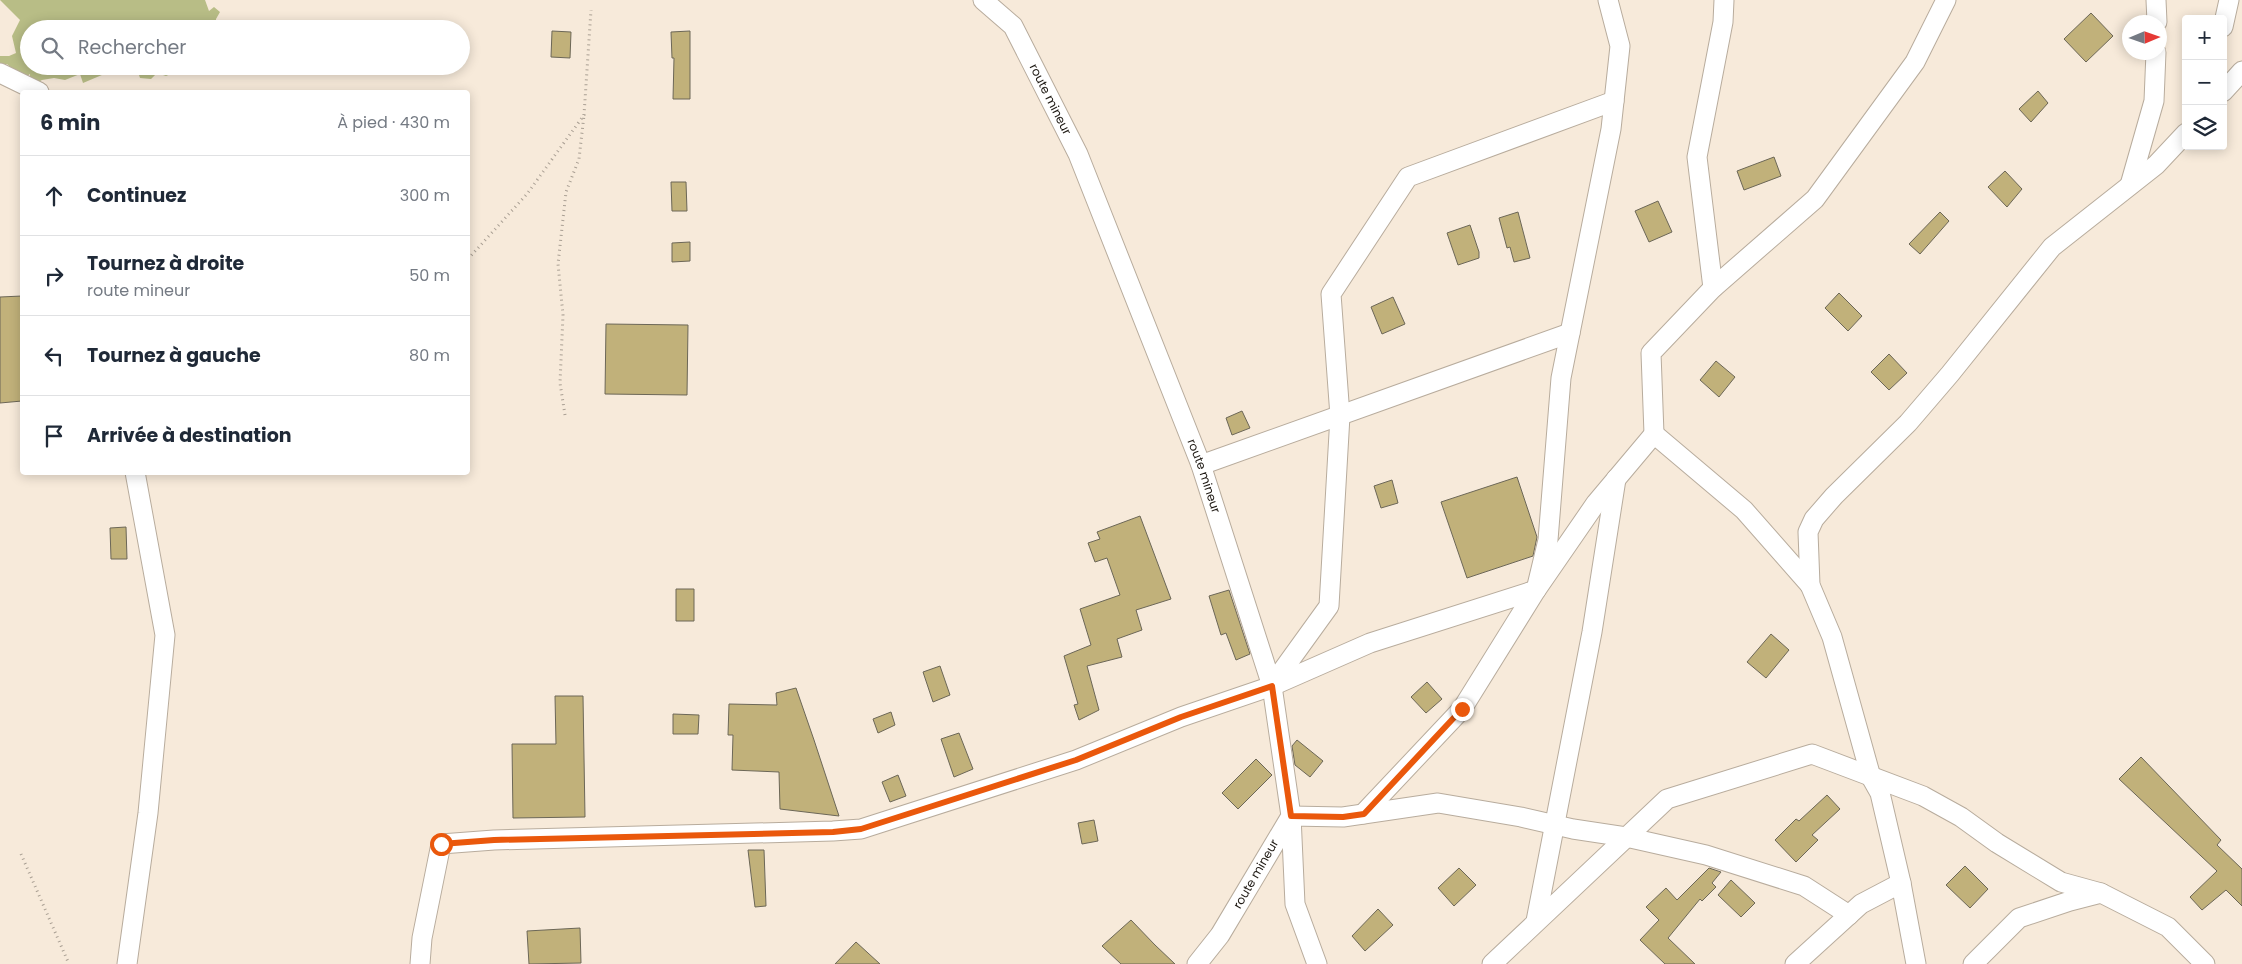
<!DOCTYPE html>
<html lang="fr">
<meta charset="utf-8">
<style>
:root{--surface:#fff;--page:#f6f6f7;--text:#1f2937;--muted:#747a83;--line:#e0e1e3}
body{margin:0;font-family:Poppins,sans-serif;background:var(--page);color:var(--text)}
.controls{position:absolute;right:15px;top:15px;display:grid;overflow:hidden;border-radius:5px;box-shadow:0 2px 12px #0003}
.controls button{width:45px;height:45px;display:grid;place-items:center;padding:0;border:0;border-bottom:1px solid var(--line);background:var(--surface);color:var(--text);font:25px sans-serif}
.compass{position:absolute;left:2122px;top:15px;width:45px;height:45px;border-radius:50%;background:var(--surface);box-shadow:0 2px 12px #0003;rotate:88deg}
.stop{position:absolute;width:15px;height:15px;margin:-11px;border:4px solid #ea580c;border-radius:50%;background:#fff}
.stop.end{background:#ea580c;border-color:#fff;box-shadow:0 1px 5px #0008}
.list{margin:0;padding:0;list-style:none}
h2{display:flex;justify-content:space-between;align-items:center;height:65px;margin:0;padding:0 20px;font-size:21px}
h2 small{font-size:16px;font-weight:400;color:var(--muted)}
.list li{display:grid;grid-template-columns:32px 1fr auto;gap:15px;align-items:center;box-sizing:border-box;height:80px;padding:0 20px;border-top:1px solid var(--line)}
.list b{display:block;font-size:19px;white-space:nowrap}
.list p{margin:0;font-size:16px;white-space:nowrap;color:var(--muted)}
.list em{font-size:16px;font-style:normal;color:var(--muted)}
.icon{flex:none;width:28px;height:28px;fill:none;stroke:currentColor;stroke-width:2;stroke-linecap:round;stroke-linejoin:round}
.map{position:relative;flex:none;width:2242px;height:964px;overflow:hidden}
.search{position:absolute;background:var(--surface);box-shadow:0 2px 12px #0003;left:20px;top:20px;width:450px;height:55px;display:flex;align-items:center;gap:12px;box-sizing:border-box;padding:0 18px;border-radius:28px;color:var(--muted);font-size:19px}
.panel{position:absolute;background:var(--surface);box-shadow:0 2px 12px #0003;left:20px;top:90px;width:450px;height:385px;border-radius:5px}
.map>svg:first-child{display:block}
.water{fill:#b8bd86}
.building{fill:#c1b17a;stroke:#6c6757}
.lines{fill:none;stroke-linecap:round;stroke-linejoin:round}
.minor-casing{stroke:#b8ac9d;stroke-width:21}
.path{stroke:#a99f93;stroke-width:3;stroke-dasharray:1 4;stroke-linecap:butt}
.minor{stroke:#fff;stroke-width:19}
.route{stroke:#ea580c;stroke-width:6}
.labels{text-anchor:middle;stroke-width:4;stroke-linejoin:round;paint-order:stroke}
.street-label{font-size:12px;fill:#1f1a14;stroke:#fff}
</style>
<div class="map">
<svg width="2242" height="964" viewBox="0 0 2242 964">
<rect width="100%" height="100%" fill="#f7eada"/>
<path class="water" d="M0,0h205l4,11 5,-4 6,5 -4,7v10h-187v37h147l-1,6 -9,4 -9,-3 -6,6 -11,-1 -2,-6 -7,-5 -7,6 -11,2 -4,-3 -26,11 -3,-9 -15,6 -11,-2 -12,2 -12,6v-12l-11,8v-7l-12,-11 -7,3v-11h9l7,-3 -4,-17 8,-16z"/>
<path class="building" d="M2091,13l22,23 -27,26 -22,-23z
M552,31l19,1 -1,26 -19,-1z
M690,31v68h-17l1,-41h-2l-1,-26z
M2038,91l10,12 -17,19 -12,-13z
M1774,157l7,19 -37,14 -7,-19z
M2005,171l17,18 -15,18 -19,-20z
M671,182h15l1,29h-15z
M1658,201l14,31 -23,10 -14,-31z
M1518,212l12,46 -16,4 -4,-15 -3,1 -8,-30z
M1940,212l9,9 -29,33 -11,-10z
M1470,225l9,27v6l-21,7 -11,-32z
M690,242v19l-18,1v-19z
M1839,293l23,23 -14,15 -23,-23z
M22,296v105l-22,2v-106z
M1393,297l12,27 -23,10 -11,-27z
M606,324l82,1 -1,70 -82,-1z
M1889,354l18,19 -18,17 -18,-18z
M1716,361l19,16 -16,20 -19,-17z
M1242,411l8,17 -18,7 -6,-17z
M1517,477l20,60 -4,19 -66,22 -26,-76z
M1392,480l6,23 -17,5 -7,-22z
M1140,516l31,83 -35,11 6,20 -25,9 5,18 -35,9 12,44 -20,10 -5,-15 4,-1 -14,-48 27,-11 -11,-36 40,-14 -13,-37 -12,4 -7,-19 12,-4 -3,-7z
M126,527l1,32h-16l-1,-31z
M676,589h18v32h-18z
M1229,590l21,64 -14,6 -10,-27 -5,2 -12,-39z
M1771,634l18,16 -23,28 -19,-16z
M940,666l10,29 -17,7 -10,-30z
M1427,682l15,17 -16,14 -15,-16z
M796,688l18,52 25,76 -59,-7 -1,-37 -47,-2 1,-35h-5l1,-31 48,1 -1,-12z
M555,696h28l2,121 -72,1 -1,-74h44z
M891,712l4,13 -17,8 -5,-14z
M673,714l26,1 -1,19h-25z
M959,733l14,36 -19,8 -13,-38z
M1297,740l26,21 -13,16 -15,-12 -3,-19z
M2141,757l80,83 -4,5 25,24v37l-16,-16 -24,20 -12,-13 27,-26 -98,-92z
M1256,759l16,16 -34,34 -16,-16z
M898,775l8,21 -16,6 -8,-20z
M1827,795l13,14 -28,26 6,5 -22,22 -21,-22 21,-21 3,2z
M1094,820l4,21 -16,3 -4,-21z
M748,850h16l2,56 -11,1z
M1965,866l23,23 -18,19 -24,-23z
M1459,868l17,17 -22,21 -16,-18z
M1709,868l12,4 -9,11 4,4 -14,14 -2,-2 -32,39 27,26h-30l-25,-24 19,-20 -13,-13 20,-19 11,12z
M1731,880l24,23 -14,14 -23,-22z
M1378,909l15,16 -28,26 -13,-15z
M1131,920l24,25 20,19h-54l-19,-18z
M580,928l1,35 -52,1 -2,-33z
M856,942l24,22h-45z"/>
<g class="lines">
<g class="minor-casing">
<g id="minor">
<path id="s1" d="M983,0l30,26 65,128 123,311 71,221 19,130 -71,119 -23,29"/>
<path d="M2156,0l1,22"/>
<path d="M2223,27l6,-27"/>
<path d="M0,73l39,19"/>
<path d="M2223,92l19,-21"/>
<path d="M2130,185l24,-84 2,-49"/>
<path d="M1713,288l-16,-131 26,-135 1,-22"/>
<path d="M1654,434l-3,-81 62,-65 102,-89 100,-137 31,-62"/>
<path d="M1201,465l369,-132"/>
<path d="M1272,685l57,-79 11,-190 -9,-122 77,-117 206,-76"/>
<path d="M1363,814l99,-105 74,-119 12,-50 13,-162 50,-249 9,-83 -12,-46"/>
<path d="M1536,921l56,-289 24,-153"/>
<path d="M127,964l21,-151 17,-178 -30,-163"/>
<path d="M420,964l2,-26 19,-94 53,-4 339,-9 28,-2 215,-69 105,-43 91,-31 98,-43 166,-53 60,-87 58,-69 90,76 66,75"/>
<path d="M1317,964l-22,-60 -4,-88 52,1 95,-14 83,14 52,12 53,8 80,18 98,31 45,29"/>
<path d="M1492,964l175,-165 145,-45 111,42 38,21 36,26 64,39 40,11"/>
<path d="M1795,964l66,-60 40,-21"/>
<path d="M1916,964l-15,-81 -21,-90 -9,-16 -39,-140 -22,-52 -2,-53 6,-13 20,-23 74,-73 42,-49 102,-127 104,-82 30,-32"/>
<path d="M1973,964l46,-46 51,-17 31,-8 67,34 37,37"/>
</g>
</g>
<path class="path" d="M468,259l59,-65 57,-79 7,-105
M565,415l-5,-32 3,-68 -5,-51 8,-72 13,-33 5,-44
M21,854l48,110"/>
<use href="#minor" class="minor"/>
</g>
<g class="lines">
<path class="route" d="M441,844l53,-4 339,-8 28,-3 215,-69 105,-43 91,-31 19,130 52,1 21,-3 98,-105"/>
</g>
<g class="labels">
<g class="street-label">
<text dy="4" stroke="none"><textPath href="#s1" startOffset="122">route mineur</textPath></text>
<text dy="4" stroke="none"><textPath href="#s1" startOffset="529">route mineur</textPath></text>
<text transform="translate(1256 874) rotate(-60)" y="4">route mineur</text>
</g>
</g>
</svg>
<div class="controls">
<button>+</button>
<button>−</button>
<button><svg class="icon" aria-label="layers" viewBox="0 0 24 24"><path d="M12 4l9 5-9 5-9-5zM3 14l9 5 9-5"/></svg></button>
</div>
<svg class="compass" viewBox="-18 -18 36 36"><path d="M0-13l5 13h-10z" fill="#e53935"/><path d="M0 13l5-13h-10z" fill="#747a83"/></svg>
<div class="stop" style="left:441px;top:844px"></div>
<div class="stop end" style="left:1462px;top:709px"></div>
<div class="search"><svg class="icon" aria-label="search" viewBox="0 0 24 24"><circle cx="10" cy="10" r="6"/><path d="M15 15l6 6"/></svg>Rechercher</div>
<section class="panel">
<h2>6 min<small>À pied · 430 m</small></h2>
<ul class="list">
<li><svg class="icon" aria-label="ahead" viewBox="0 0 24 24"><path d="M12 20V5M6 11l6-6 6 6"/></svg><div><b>Continuez</b></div><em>300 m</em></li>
<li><svg class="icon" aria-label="right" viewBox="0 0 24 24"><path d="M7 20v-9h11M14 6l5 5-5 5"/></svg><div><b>Tournez à droite</b><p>route mineur</p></div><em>50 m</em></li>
<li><svg class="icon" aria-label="left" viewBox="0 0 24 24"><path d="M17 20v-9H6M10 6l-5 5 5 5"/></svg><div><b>Tournez à gauche</b></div><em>80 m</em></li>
<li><svg class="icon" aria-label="arrive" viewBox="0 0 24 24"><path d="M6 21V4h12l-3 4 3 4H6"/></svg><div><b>Arrivée à destination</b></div></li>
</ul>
</section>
</div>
